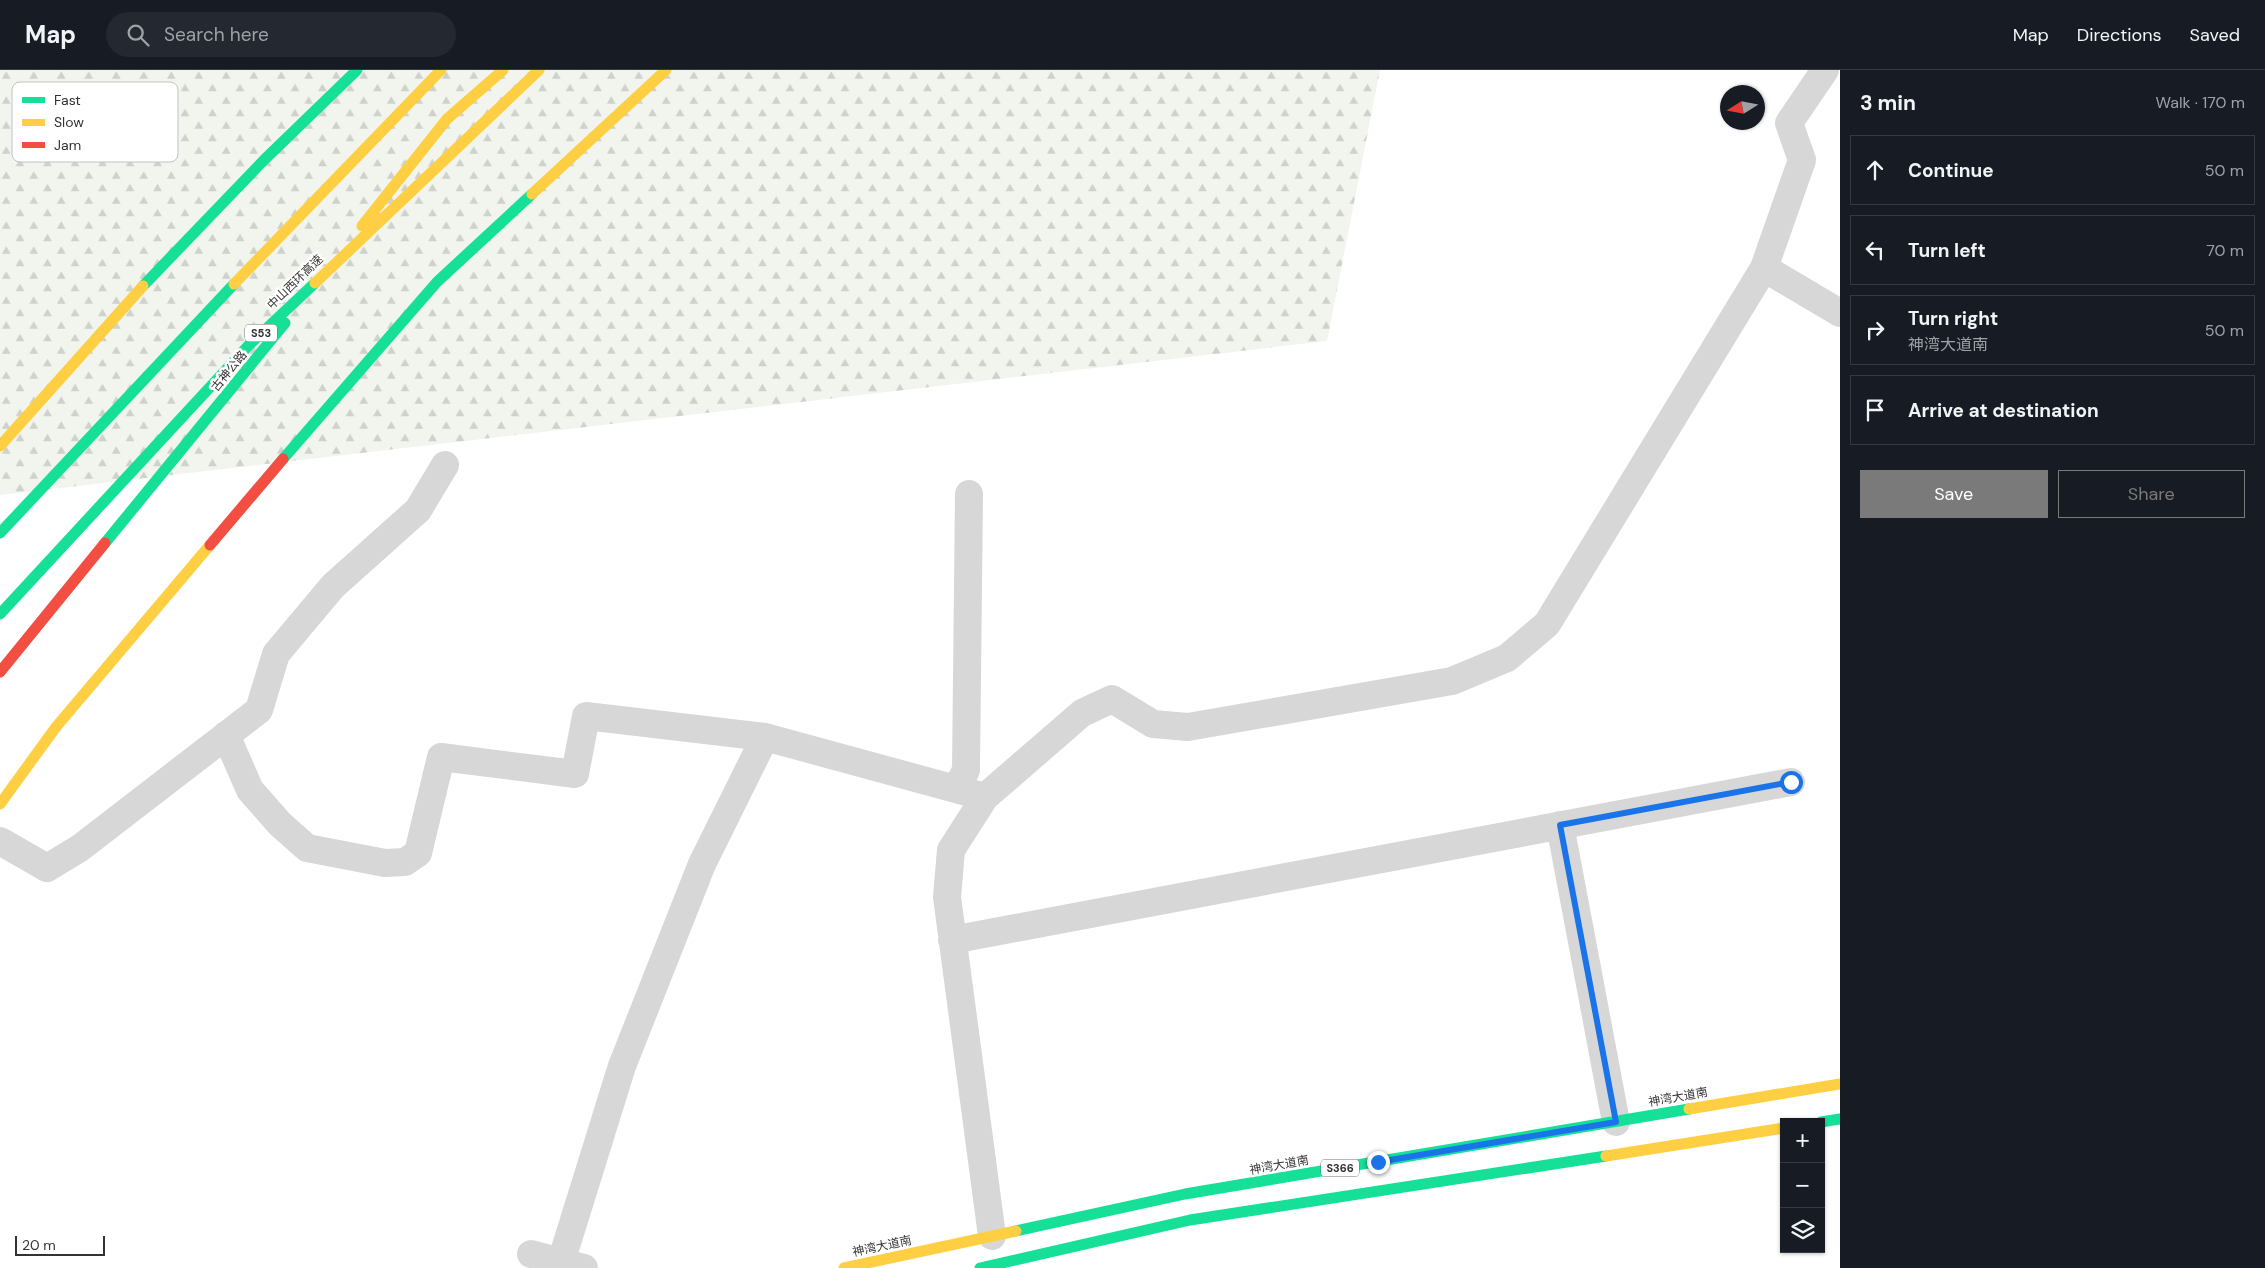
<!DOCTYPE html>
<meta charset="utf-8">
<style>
:root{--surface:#171b24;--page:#242831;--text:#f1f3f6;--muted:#9ea1a6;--line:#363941;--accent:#7a7a7a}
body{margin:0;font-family:"DM Sans","Noto Sans SC",sans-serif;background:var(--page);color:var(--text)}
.controls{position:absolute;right:15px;bottom:15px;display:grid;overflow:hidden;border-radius:0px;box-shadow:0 1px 4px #0004}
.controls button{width:45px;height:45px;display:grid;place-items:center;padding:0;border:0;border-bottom:1px solid var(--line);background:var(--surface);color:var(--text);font:25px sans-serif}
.compass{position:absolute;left:1720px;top:15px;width:45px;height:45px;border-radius:50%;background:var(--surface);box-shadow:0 1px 4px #0004;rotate:259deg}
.scale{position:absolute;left:15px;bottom:12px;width:90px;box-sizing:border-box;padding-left:5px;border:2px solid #333;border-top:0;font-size:14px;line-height:18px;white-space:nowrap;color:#333;-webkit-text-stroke:4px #fff;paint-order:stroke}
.stop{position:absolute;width:15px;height:15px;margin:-11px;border:4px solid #1a73e8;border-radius:50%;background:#fff}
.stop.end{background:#1a73e8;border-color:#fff;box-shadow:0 1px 5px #0008}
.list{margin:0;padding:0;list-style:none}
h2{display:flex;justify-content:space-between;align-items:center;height:65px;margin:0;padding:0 20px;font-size:21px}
h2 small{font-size:16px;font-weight:400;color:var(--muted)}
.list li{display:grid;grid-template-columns:32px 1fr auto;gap:15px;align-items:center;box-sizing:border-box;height:70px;margin:0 10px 10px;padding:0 10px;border:1px solid var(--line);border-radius:0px}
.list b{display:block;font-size:19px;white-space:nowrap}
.list p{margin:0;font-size:16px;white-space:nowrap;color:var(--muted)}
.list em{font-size:16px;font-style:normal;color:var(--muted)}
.actions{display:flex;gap:10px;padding:15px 20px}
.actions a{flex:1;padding:11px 0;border:1px solid var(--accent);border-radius:0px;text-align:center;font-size:18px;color:var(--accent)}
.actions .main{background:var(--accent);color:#fff}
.icon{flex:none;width:28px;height:28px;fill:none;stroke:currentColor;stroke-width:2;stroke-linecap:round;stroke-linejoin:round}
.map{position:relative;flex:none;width:1840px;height:1198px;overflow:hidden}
header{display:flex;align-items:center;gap:30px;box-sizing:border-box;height:70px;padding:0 25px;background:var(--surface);border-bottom:1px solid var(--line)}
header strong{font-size:24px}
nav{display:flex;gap:28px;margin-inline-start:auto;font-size:18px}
.search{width:350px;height:45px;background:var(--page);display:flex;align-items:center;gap:12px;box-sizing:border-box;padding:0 18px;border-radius:28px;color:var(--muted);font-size:19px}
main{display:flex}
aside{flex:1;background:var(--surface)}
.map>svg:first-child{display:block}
.forest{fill:url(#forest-firs)}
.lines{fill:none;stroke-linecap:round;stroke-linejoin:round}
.street{stroke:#d7d7d7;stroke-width:28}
.fast{stroke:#16e098;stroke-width:11}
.slow{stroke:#ffcf43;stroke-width:11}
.jam{stroke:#f24e42;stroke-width:11}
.fast-bridge{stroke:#16e098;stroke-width:11}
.slow-bridge{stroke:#ffcf43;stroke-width:11}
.route{stroke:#1a73e8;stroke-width:6}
.labels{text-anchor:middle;stroke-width:5;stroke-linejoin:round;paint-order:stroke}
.shield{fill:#fff;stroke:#707070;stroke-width:1}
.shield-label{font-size:11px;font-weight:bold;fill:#333}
.street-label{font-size:12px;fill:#333;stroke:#fff}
.key{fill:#fff;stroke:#c2c2c2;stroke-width:1}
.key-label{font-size:14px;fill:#333}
</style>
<header>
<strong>Map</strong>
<div class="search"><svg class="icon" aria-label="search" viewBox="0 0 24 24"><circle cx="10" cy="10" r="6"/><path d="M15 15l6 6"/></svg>Search here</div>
<nav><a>Map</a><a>Directions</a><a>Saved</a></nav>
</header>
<main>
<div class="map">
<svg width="1840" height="1198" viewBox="0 0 1840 1198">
<defs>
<pattern id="forest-firs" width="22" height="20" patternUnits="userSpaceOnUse" patternTransform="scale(1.25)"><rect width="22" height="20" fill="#f1f5ed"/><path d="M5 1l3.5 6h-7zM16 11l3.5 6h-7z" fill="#cfd2cc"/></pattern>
</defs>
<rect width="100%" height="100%" fill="#fff"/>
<path class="forest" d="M0,0h1380l-53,271 -1327,154z"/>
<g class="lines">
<path class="street" d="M1764,198l76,45
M226,665l24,55 30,34 27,24 78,15 20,-1 13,-9 23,-96 134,17 11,-58 179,21 220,60 -34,53 -4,47 45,339
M957,718l9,-18 3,-276
M985,727l97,-84 30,-14 41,25 35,3 264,-46 55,-23 40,-34 217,-356 38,-108 -13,-37 36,-53
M1560,755l56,297
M0,771l47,27 33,-20 179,-138 17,-56 57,-68 85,-76 27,-45
M952,870l839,-158
M531,1184l53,14
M561,1192l61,-196 80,-202 63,-127"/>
<path class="fast" d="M143,216l121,-126 93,-90
M283,389l154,-177 95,-88
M0,463l234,-249
M105,473l180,-220
M1821,1052l19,-3
M1016,1161l169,-37 504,-85
M980,1198l210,-48 416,-64"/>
<path class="slow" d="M532,124l134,-124
M362,156l85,-107 56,-49
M234,214l207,-214
M0,376l143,-160
M0,734l56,-77 154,-182
M1689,1039l151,-25
M1606,1086l178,-28
M844,1198l172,-37"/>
<path class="jam" d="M210,475l73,-86
M0,602l105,-129"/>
<path class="fast-bridge" d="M0,544l249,-269 66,-62"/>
<path class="slow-bridge" d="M315,213l224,-213"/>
</g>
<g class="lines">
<path class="route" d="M1378,1092l238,-40 -56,-297 231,-43"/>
</g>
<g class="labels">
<g class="shield">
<rect x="245" y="254.5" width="32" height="17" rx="4"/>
<rect x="1321" y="1089.5" width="38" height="17" rx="4"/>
</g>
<g class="shield-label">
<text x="261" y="267">S53</text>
<text x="1340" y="1102">S366</text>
</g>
<g class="street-label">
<text transform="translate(295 212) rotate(-44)" y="4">中山西环高速</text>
<text transform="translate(229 301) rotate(-51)" y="4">古神公路</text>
<text transform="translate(1678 1027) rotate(-10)" y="4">神湾大道南</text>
<text transform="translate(1279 1095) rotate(-10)" y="4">神湾大道南</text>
<text transform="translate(882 1176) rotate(-12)" y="4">神湾大道南</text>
</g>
</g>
<rect x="12" y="12" width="166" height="80" rx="8" class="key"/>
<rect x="22" y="27" width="23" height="6" fill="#16e098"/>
<rect x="22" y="49" width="23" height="7" fill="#ffcf43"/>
<rect x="22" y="72" width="23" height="6" fill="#f24e42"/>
<g class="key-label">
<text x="54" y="35">Fast</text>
<text x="54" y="57">Slow</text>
<text x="54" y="80">Jam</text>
</g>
</svg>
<div class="controls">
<button>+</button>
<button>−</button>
<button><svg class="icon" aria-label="layers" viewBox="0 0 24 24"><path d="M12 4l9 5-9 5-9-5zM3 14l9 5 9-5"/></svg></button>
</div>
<svg class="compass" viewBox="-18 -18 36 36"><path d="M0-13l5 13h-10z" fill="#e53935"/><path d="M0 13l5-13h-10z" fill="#9ea1a6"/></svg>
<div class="scale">20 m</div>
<div class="stop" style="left:1791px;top:712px"></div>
<div class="stop end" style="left:1378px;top:1092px"></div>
</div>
<aside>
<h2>3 min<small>Walk · 170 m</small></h2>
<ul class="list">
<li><svg class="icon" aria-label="ahead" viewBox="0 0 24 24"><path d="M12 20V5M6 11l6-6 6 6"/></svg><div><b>Continue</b></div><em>50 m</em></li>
<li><svg class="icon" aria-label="left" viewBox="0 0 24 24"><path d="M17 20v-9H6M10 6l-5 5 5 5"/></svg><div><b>Turn left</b></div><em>70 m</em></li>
<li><svg class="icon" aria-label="right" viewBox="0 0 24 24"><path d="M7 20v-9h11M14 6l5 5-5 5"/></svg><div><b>Turn right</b><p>神湾大道南</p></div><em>50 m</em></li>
<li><svg class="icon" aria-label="arrive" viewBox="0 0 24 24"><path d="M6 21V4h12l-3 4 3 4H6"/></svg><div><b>Arrive at destination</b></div></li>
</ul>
<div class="actions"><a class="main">Save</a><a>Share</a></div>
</aside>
</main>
